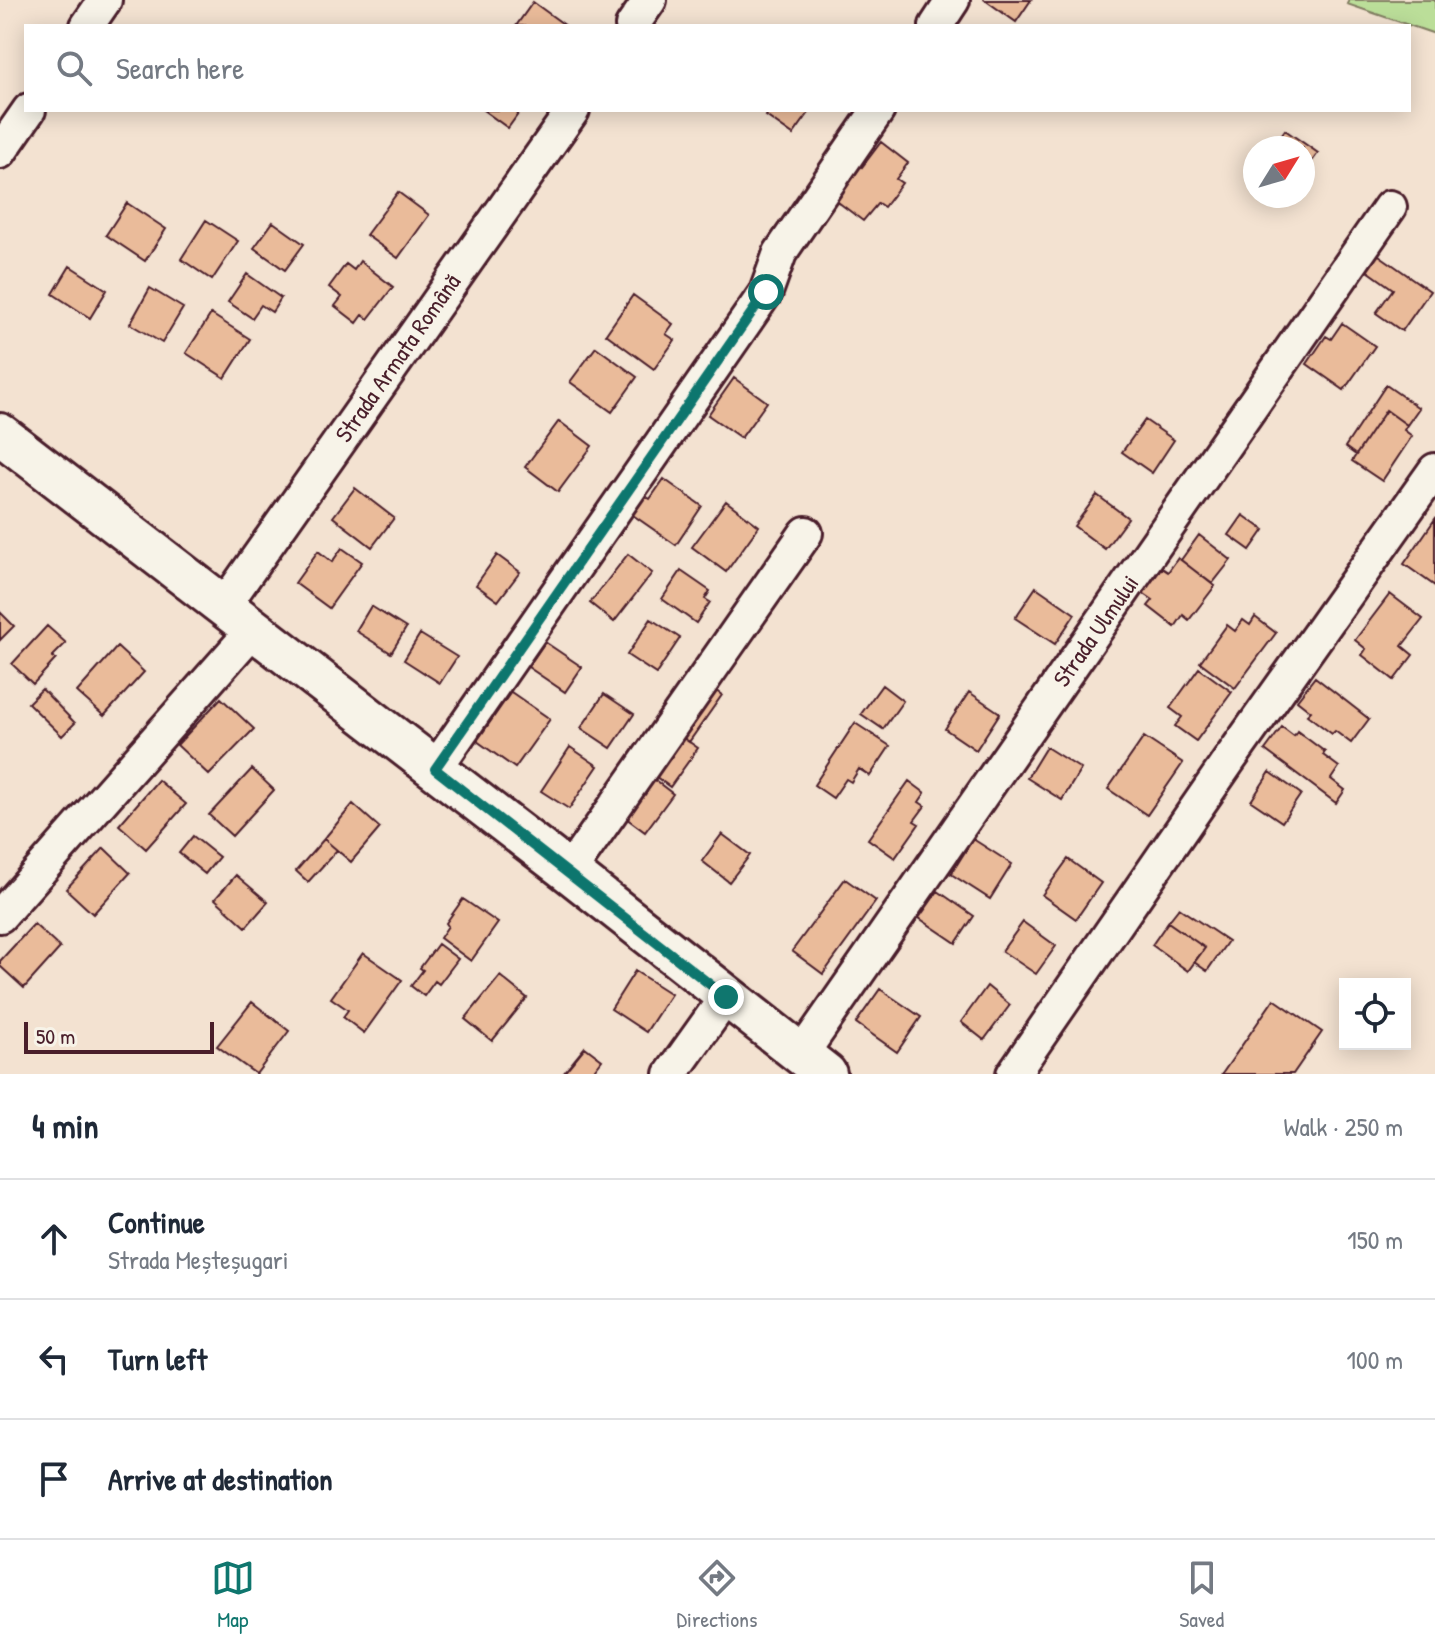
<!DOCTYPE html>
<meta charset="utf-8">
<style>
:root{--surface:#fff;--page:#f6f6f7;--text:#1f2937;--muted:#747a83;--line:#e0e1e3;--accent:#0f766e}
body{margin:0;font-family:"Patrick Hand",sans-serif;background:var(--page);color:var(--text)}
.controls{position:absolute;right:24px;bottom:24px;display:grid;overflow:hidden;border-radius:0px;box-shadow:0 4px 20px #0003}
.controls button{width:72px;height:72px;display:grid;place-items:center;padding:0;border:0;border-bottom:2px solid var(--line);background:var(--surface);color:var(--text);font:40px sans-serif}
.compass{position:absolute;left:1243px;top:136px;width:72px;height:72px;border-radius:50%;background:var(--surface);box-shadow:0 4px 20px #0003;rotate:53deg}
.scale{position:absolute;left:24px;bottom:20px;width:190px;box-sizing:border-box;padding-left:8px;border:4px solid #4a1f2b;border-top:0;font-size:22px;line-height:28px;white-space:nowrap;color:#4a1f2b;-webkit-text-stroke:6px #f7f3e8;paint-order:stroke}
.stop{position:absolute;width:24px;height:24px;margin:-18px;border:6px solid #0f766e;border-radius:50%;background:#fff}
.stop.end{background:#0f766e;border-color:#fff;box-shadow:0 2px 8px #0008}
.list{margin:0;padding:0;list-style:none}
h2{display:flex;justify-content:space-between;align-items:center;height:104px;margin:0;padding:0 32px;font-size:34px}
h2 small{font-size:26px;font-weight:400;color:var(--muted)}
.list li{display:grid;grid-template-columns:52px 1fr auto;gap:24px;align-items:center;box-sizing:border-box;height:120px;padding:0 32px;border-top:2px solid var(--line)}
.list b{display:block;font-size:30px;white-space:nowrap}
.list p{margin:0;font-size:26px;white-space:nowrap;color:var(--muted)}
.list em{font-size:26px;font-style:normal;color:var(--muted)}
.icon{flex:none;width:44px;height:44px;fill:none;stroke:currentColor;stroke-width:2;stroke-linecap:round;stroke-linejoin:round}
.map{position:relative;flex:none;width:1435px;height:1074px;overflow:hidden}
.search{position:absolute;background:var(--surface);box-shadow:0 4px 20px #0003;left:24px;right:24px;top:24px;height:88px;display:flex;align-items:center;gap:20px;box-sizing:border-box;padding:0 28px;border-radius:0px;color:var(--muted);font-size:30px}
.sheet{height:464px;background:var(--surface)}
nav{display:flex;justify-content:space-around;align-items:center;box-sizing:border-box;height:112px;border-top:2px solid var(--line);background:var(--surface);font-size:22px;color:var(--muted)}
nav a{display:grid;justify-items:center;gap:4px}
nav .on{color:var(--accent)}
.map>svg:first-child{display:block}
.green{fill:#bbde99;stroke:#827e62;stroke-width:2}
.building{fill:#eabb9a;stroke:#4a1f2b;stroke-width:2}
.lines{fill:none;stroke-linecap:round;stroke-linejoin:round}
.minor-casing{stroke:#4a1f2b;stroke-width:38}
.major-casing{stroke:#4a1f2b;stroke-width:46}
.minor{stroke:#f7f3e8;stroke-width:32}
.major{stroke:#f7f3e8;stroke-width:40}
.route{stroke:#0f766e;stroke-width:10}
.labels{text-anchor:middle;stroke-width:6;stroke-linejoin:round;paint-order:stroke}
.street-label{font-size:24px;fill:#4a1f2b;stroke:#f7f3e8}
</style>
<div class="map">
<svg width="1435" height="1074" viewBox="0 0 1435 1074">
<rect width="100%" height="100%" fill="#f3e2d1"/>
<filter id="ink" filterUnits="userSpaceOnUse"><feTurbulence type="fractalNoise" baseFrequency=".0125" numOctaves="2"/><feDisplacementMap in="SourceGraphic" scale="16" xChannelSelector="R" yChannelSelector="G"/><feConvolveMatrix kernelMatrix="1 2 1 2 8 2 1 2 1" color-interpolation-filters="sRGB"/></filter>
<g filter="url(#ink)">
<path class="green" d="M1349,0h86v34l-88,-30z"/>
<path class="building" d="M985,0h46l-15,22z
M533,2l33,24h-50z
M483,110h38l-13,18z
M770,110h41l-18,25 -27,-19z
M1285,130l33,23 -15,21v-26h-31z
M881,142l27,21 -12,16 6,4 -18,24 -6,-4 -15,18 -29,-22 23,-36 5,4z
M398,192l31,23 -31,43 -32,-23z
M127,203l39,26 -21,32 -39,-26z
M206,220l32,21 -26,39 -31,-21z
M273,222l31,22 -19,26 -31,-22z
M1376,253l54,38 -28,40 -26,-18 17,-24 -28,-20z
M360,261l33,26 -25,32 -5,-4 -6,8 -22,-17 7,-9 -13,-10 17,-23 8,6z
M70,266l37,24 -17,28 -37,-24z
M247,274l34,24 -9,14 -11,-7 -9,13 -24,-16z
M150,288l33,20 -21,35 -32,-19z
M633,295l40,29 -7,10 9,6 -21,29 -48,-35z
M211,314l39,25 -25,39 -39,-25z
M1342,323l33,23 -31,44 -37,-26 19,-28 5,3z
M596,347l41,30 -25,35 -42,-30z
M734,378l33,24 -26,36 -33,-23z
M1386,385l33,23 -12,17 -21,-15 -30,45 -11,-8z
M1386,410l21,15 -3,5 8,6 -30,45 -30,-20z
M1145,420l29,20 -22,33 -30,-21z
M559,421l33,25 -34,46 -33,-25z
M664,479l38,27 -26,39 -49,-34 12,-19 11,7z
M355,488l39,30 -22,29 -39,-30z
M1097,495l31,23 -23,31 -31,-23z
M726,501l33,25 -33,46 -34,-25z
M1243,515l21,15 -14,20 -21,-15z
M1435,519v67l-31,-22z
M1199,535l32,25 -19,24 -31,-24z
M342,548l20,14 -33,46 -34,-25 23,-32 14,11z
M628,554l24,19 -38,49 -24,-19z
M497,555l23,17 -22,29 -22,-16z
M1178,558l37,28 -26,34 -6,-5 -8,12 -27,-21 5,-6 -10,-7 19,-25 6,4z
M681,571l29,20 -5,8 5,3 -14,21 -34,-24z
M1036,587l39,27 -20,30 -40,-26z
M1390,594l33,25 -21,27 11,9 -19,25 -32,-25 4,-6 -11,-9z
M371,606l35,22 -15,25 -35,-22z
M0,612l14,14 -14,14z
M1255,617l21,16 -41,55 -35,-26 27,-37 8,6 8,-11 7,5z
M651,619l29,19 -24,36 -29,-19z
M47,626l19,17 -14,14 4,2 -23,25 -21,-20z
M420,634l37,23 -17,26 -36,-23z
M545,642l37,25 -17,25 -37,-25z
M117,647l27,25 -40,44 -27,-24z
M1199,668l33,24 -36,49 -21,-15 7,-9 -12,-9z
M1315,677l54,42 -18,24 -16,-12 -3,3 -25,-19 4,-4 -14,-11z
M707,685l15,10 -33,47 -14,-10z
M882,685l21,16 -20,28 -22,-15z
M42,689l33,34 -13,13 -34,-33z
M511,692l39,27 -35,49 -38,-27z
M969,692l31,21 -24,37 -31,-21z
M604,694l30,20 -23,34 -30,-20z
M221,698l33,31 -45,46 -32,-30z
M855,723l35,23 -20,30 -11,-7 -8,13 -5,-3 -13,19 -19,-13z
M1282,727l12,9 3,-5 28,21 -2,3 16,12 -8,12 14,11 -9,13 -71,-53z
M675,732l23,16 -28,39 -22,-16z
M1144,737l39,26 -36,52 -39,-26z
M570,747l28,19 -29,43 -28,-18z
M1046,747l35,22 -19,31 -35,-22z
M252,769l22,21 -42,46 -23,-21z
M1270,772l31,22 -19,28 -31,-21z
M647,774l26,20 -28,38 -27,-20z
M158,780l28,24 -40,45 -27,-24z
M909,781l16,12 -6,9 6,4 -11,15 5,3 -24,34 -27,-19z
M353,804l27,24 -29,34 -27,-23z
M722,834l28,21 -21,27 -27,-21z
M193,836l26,21 -14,17 -26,-21z
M324,839l13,11 -29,32 -12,-11z
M973,839l39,25 -22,35 -39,-25z
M104,848l26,25 -37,41 -27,-25z
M1068,859l33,24 -25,36 -34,-24z
M236,875l32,27 -22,25 -31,-28z
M845,879l31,22 -53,73 -31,-23z
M938,891l36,25 -18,27 -37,-25z
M463,899l35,24 -27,38 -31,-23 8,-12 -2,-3z
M1179,908l49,33 -21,30 -13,-9 11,-14 -37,-26z
M1023,922l33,24 -20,28 -34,-23z
M1168,922l37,26 -17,23 -36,-26z
M34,924l26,24 -36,40 -24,-22v-5z
M438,944l20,15 -19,25 -4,-3 -11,15 -13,-10 12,-16 -3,-2z
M363,953l39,27 -38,53 -21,-16 5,-7 -17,-12z
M635,971l36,23 -25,38 -35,-23z
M500,976l27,22 -35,43 -27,-22z
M987,986l23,19 -26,35 -23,-18z
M880,989l41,28 -24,35 -41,-29z
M1274,999l48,33 -29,42h-71z
M252,1002l37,29 -33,43 -39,-28z
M585,1047l17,13 -11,14h-28z"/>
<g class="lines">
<g class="minor-casing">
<path id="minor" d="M87,26l18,-26
M632,26l18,-26
M936,26l17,-26
M0,152l29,-42
M223,607l350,-497
M435,769l331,-477 14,-39 98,-143
M569,872l237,-339
M0,916l253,-286
M801,1055l589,-848
M671,1074l55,-77
M1013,1074l217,-315 205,-289"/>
</g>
<g class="major-casing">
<path id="major" d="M0,434l569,438 257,202"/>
</g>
<use href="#minor" class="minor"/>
<use href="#major" class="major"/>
</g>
</g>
<g class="lines" filter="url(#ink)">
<path class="route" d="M726,997l-291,-228 331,-477"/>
</g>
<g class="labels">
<g class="street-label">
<text transform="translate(398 358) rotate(-55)" y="8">Strada Armata Română</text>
<text transform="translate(1096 631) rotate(-55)" y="8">Strada Ulmului</text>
</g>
</g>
</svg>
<div class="controls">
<button><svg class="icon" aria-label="locate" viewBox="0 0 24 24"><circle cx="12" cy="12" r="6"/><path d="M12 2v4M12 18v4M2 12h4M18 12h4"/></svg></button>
</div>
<svg class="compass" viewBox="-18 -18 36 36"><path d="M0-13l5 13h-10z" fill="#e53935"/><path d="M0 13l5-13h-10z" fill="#747a83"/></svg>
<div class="scale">50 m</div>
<div class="stop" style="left:766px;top:292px"></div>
<div class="stop end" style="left:726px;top:997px"></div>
<div class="search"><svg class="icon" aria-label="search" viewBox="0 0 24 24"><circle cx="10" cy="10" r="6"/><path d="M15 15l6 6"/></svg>Search here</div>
</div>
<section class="sheet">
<h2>4 min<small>Walk · 250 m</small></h2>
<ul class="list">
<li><svg class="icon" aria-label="ahead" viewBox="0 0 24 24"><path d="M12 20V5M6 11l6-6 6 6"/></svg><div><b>Continue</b><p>Strada Meșteșugari</p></div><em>150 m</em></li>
<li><svg class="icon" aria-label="left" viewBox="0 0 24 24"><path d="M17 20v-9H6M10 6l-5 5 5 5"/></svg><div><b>Turn left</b></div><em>100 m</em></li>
<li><svg class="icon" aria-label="arrive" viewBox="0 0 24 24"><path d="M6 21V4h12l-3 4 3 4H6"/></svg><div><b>Arrive at destination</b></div></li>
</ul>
</section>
<nav>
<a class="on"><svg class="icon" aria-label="map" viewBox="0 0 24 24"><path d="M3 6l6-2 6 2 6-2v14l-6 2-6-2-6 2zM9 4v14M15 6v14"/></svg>Map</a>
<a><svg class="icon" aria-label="directions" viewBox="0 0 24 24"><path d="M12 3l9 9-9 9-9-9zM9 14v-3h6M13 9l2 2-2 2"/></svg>Directions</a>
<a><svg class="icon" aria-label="saved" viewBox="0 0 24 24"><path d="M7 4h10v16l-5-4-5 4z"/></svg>Saved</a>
</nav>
